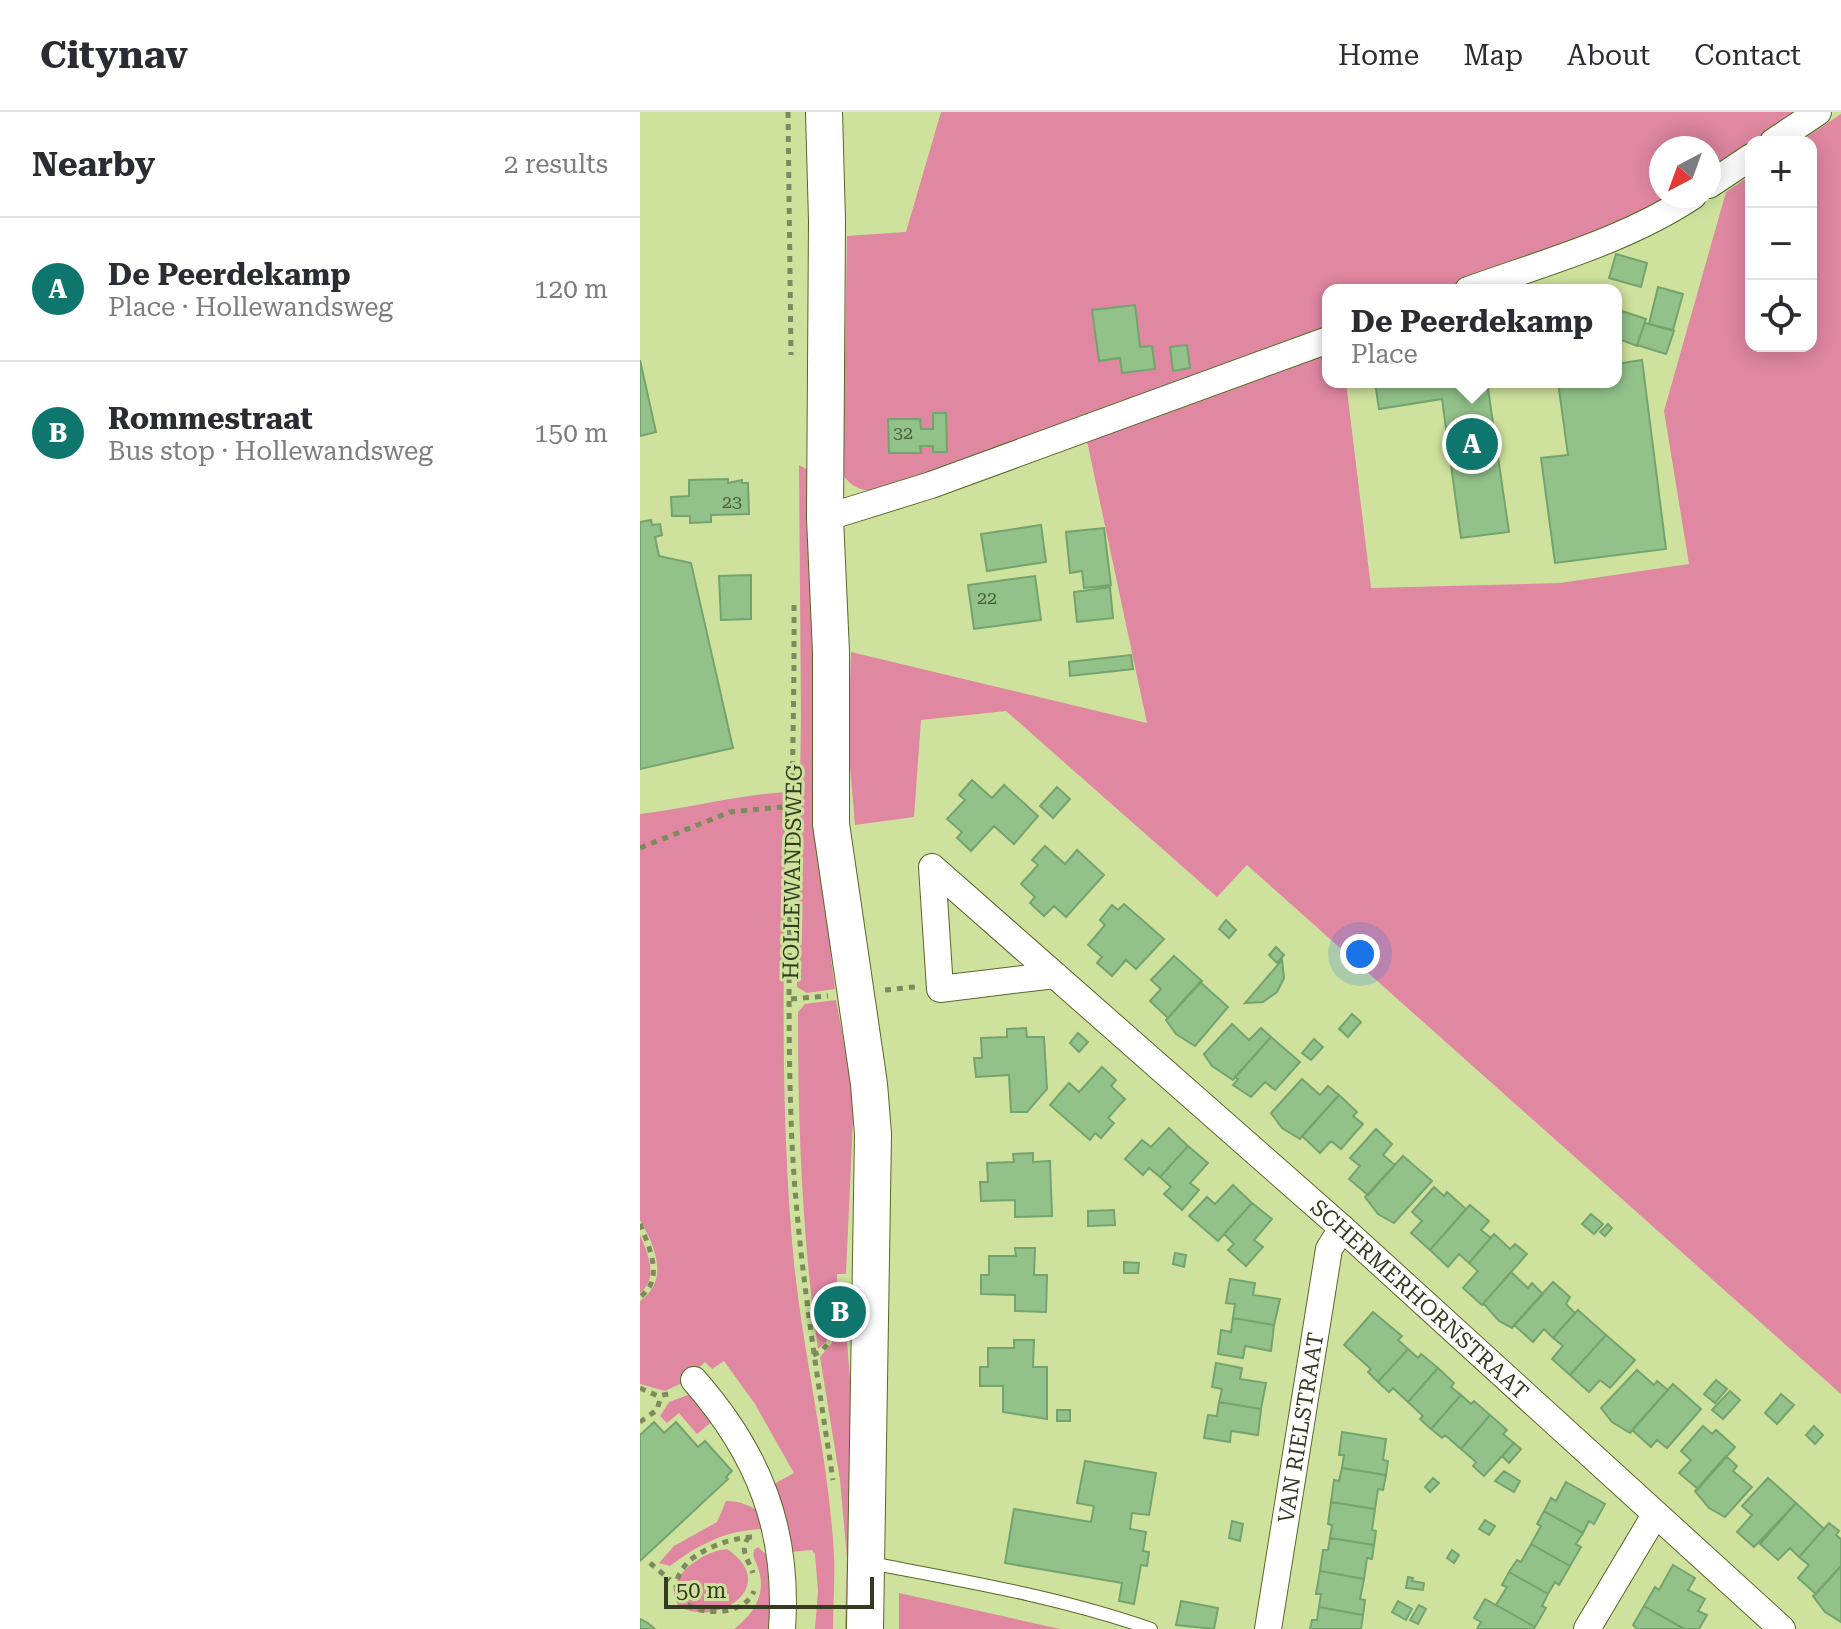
<!DOCTYPE html>
<meta charset="utf-8">
<style>
:root{--surface:#fff;--page:#f7f7f7;--text:#2b2b33;--muted:#7c7c81;--line:#e1e1e2;--accent:#0f766e}
body{margin:0;font-family:"Roboto Serif",serif;background:var(--page);color:var(--text)}
.controls{position:absolute;right:24px;top:24px;display:grid;overflow:hidden;border-radius:16px;box-shadow:0 4px 20px #0003}
.controls button{width:72px;height:72px;display:grid;place-items:center;padding:0;border:0;border-bottom:2px solid var(--line);background:var(--surface);color:var(--text);font:40px sans-serif}
.compass{position:absolute;left:1009px;top:24px;width:72px;height:72px;border-radius:50%;background:var(--surface);box-shadow:0 4px 20px #0003;rotate:221deg}
.scale{position:absolute;left:24px;bottom:20px;width:210px;box-sizing:border-box;padding-left:8px;border:4px solid #343b1f;border-top:0;font-size:22px;line-height:28px;white-space:nowrap;color:#343b1f;-webkit-text-stroke:6px #cfe29d;paint-order:stroke}
.you{position:absolute;left:720px;top:842px;width:28px;height:28px;margin:-20px;border:6px solid #fff;border-radius:50%;background:#1a73e8;box-shadow:0 0 0 12px #1a73e833}
.badge{display:grid;place-items:center;width:52px;height:52px;border-radius:50%;background:var(--accent);color:#fff;font-size:26px;font-weight:700}
.pin{position:absolute;translate:-50% -50%;border:4px solid #fff;box-shadow:0 2px 8px #0006}
.popup{position:absolute;left:682px;top:172px;width:300px;height:104px;box-sizing:border-box;display:grid;place-content:center;border-radius:16px;background:var(--surface);filter:drop-shadow(0 2px 6px #0005);font-size:26px;white-space:nowrap;color:var(--muted)}
.popup b{font-size:30px;color:var(--text)}
.popup::after{content:'';position:absolute;left:50%;top:100%;margin-left:-16px;border:16px solid transparent;border-top-color:var(--surface)}
.list{margin:0;padding:0;list-style:none}
h2{display:flex;justify-content:space-between;align-items:center;height:104px;margin:0;padding:0 32px;font-size:34px}
h2 small{font-size:26px;font-weight:400;color:var(--muted)}
.list li{display:grid;grid-template-columns:52px 1fr auto;gap:24px;align-items:center;box-sizing:border-box;height:144px;padding:0 32px;border-top:2px solid var(--line)}
.list b{display:block;font-size:30px;white-space:nowrap}
.list p{margin:0;font-size:26px;white-space:nowrap;color:var(--muted)}
.list em{font-size:26px;font-style:normal;color:var(--muted)}
.icon{flex:none;width:44px;height:44px;fill:none;stroke:currentColor;stroke-width:2;stroke-linecap:round;stroke-linejoin:round}
.map{position:relative;flex:none;width:1201px;height:1517px;overflow:hidden}
header{display:flex;align-items:center;gap:48px;box-sizing:border-box;height:112px;padding:0 40px;background:var(--surface);border-bottom:2px solid var(--line)}
header strong{font-size:38px}
nav{display:flex;gap:44px;margin-inline-start:auto;font-size:28px}
main{display:flex}
aside{flex:1;background:var(--surface)}
.map>svg:first-child{display:block}
.green{fill:#e087a1}
.building{fill:#92c28a;stroke:#74a36d;stroke-width:2}
.lines{fill:none;stroke-linecap:round;stroke-linejoin:round}
.service-casing{stroke:#586826;stroke-width:14}
.minor-casing{stroke:#586826;stroke-width:28}
.secondary-casing{stroke:#586826;stroke-width:38}
.path{stroke:#7d8a5b;stroke-width:5;stroke-dasharray:6 6;stroke-linecap:butt}
.service{stroke:#fff;stroke-width:12}
.minor{stroke:#fff;stroke-width:26}
.secondary{stroke:#fff;stroke-width:36}
.labels{text-anchor:middle;stroke-width:6;stroke-linejoin:round;paint-order:stroke}
.number-label{font-size:18px;fill:#4c5d3a}
.street-label{font-size:22px;fill:#343b1f;stroke:#cfe29d}
</style>
<header>
<strong>Citynav</strong>
<nav><a>Home</a><a>Map</a><a>About</a><a>Contact</a></nav>
</header>
<main>
<aside>
<h2>Nearby<small>2 results</small></h2>
<ul class="list">
<li><span class="badge">A</span><div><b>De Peerdekamp</b><p>Place · Hollewandsweg</p></div><em>120 m</em></li>
<li><span class="badge">B</span><div><b>Rommestraat</b><p>Bus stop · Hollewandsweg</p></div><em>150 m</em></li>
</ul>
</aside>
<div class="map">
<svg width="1201" height="1517" viewBox="0 0 1201 1517">
<rect width="100%" height="100%" fill="#cfe29d"/>
<path class="green" d="M301,0h864l-44,30h-10v7l-42,28v-29h-48v48h15l-44,24 -190,70h-114v43l-449,158c-17,0 -25,-2 -36,-16l4,-239 59,-4z
M1201,2v1280l-594,-529 -30,32 -211,-186 -85,9 -7,97 -59,8 -7,-82 3,-91 296,71 -60,-282 241,-88v29h18l25,206 189,-5 129,-19 -25,-153 62,-219 25,-17v171h60v-204h-12z
M159,353l11,6 21,487 4,31 -28,4 -10,-6 4,-269z
M146,680c-2,157 -7,315 8,471 10,98 35,195 40,293 1,24 -1,49 -1,73h-18l3,-38 -3,-37 -3,-4 -22,2 -18,-67 22,-12 -39,-69 -31,-43 -12,8 -7,-7 -25,22 -15,7 -25,-7v-83c30,-21 15,-55 0,-81v-406c49,-6 97,-19 146,-22z
M196,888l18,97 -8,177h-9v13h-11l1,54 -9,8c-16,-112 -20,-223 -20,-337l7,-8z
M0,1123c8,19 19,43 0,58z
M206,1216l11,141 -1,160h-11l2,-71 -7,-78 -20,-123 12,-14v-14z
M53,1281l21,27 -17,14 -18,-21 -12,10 -7,-7 9,-14z
M86,1389c14,0 24,4 36,13l1,15c-36,1 -64,15 -93,37l-11,-3 15,-17 43,-24z
M118,1435l11,10 3,72h-38c20,-15 33,-36 24,-61 -2,-8 -6,-9 -4,-18z
M87,1437c55,37 -11,80 -48,57 -20,-26 25,-56 48,-57z
M259,1481l161,36h-161z"/>
<path class="building" d="M976,142l31,9 -6,24 -32,-9z
M1018,175l25,7 -10,36 -24,-6z
M495,193l5,42 12,-1 3,23 -33,4 -2,-15 -21,3 -7,-51z
M976,197l30,10 -9,27 -21,-8z
M1005,211l29,8 -8,23 -29,-9z
M547,233l3,23 -17,3 -3,-24z
M0,248l16,72 -16,4z
M1002,248l24,189 -111,14 -14,-105 27,-3 -10,-73h58v-18z
M735,270h112l22,150 -48,6 -19,-139 -63,10z
M293,301h13l1,39h-14v-6h-13l1,7h-32l-1,-34h32l1,10h12z
M88,367v4l14,-3v3h6l1,31 -38,1v7l-21,1v-7h-18l-1,-19 18,-1v-16z
M11,408l1,5 8,-1 2,11 -7,2 4,19 32,7 42,185 -93,21v-247z
M401,413l5,37 -59,9 -6,-37z
M464,416l7,57 -27,3 -2,-17 -12,2 -4,-41z
M111,463v44l-30,1 -2,-44z
M395,464l6,44 -67,9 -6,-44z
M470,475l3,31 -36,4 -3,-30z
M491,543l2,14 -63,7 -1,-14z
M332,668l20,18 12,-13 34,31 -24,28 -20,-18 -23,25 -14,-13 5,-6 -15,-13 18,-19 -6,-5z
M417,675l13,12 -17,19 -13,-12z
M405,734l20,18 12,-14 27,25 -38,42 -12,-11 -10,10 -14,-13 5,-6 -14,-13 17,-19 -6,-5z
M484,792l40,35 -28,30 -10,-9 -14,16 -15,-13 5,-6 -14,-12 17,-20 -5,-5 12,-15 6,5z
M586,808l10,10 -7,8 -10,-9z
M636,835l8,8 -7,8 -8,-8z
M534,844l28,25 -34,37 -18,-17 11,-12 -10,-9z
M642,848l2,18 -7,14 -14,10 -18,1z
M560,870l28,25 -33,39 -19,-12 -10,-14z
M712,902l9,8 -13,15 -9,-8z
M592,912l17,16 12,-12 10,9 -38,43 -21,-14 -8,-12z
M386,916l1,9h17l3,52 -20,23h-16l-2,-37 -33,2 -2,-19h8l-1,-20 26,-1v-8z
M438,921l10,9 -9,10 -9,-9z
M631,925l29,25 -25,28 -10,-8 -14,15 -18,-12 5,-6 -3,-2z
M674,927l9,8 -12,13 -9,-7z
M462,955l14,13 -5,6 14,13 -17,19 6,5 -13,15 -6,-5 -5,7 -40,-35 19,-22 10,9z
M662,967l18,16 8,-9 11,9 -39,44 -18,-11 -11,-15z
M699,983l18,17 -4,4 10,8 -22,25 -10,-8 -11,12 -18,-17z
M529,1016l19,18 -28,31 -11,-9 -6,7 -18,-16 17,-19 9,7z
M736,1017l16,15 -9,11 12,10 -27,30 -19,-16 11,-13 -10,-8z
M548,1034l20,17 -18,20 9,7 -17,20 -18,-16 7,-7 -11,-10z
M393,1041v9l17,-1 2,55 -37,1v-17l-34,1 -1,-19h8l-1,-19 27,-1 -1,-8z
M763,1044l29,25 -38,42 -16,-9 -13,-17z
M593,1073l19,18 -34,38 -29,-25 18,-19 8,7z
M794,1075l10,9 3,-4 19,17 -36,41 -19,-17 11,-12 -10,-9z
M612,1091l20,16 -18,21 9,7 -17,19 -18,-16 6,-6 -10,-10z
M830,1093l19,16 -8,9 10,8 -22,25 -10,-9 -11,13 -18,-17z
M474,1098l1,15 -27,1v-15z
M951,1102l12,10 -9,10 -12,-10z
M968,1112l4,4 -7,8 -5,-4z
M854,1122l16,15 5,-5 12,10 -45,51 -19,-17 15,-17 -9,-8z
M375,1136h20l-1,27h13l-1,37 -31,-1v-16l-34,-1v-19h8v-19h27z
M535,1141l11,2 -2,12 -11,-3z
M484,1150l15,1 -1,10h-14z
M871,1160l17,16 4,-5 11,11 -31,34 -13,-7 -15,-17 -2,1z
M590,1167l25,4 -2,12 27,4 -6,26 -41,-7 2,-14 -9,-1z
M913,1170l17,15 -4,7 9,9 -22,25 -9,-9 -11,13 -19,-17z
M938,1198l28,25 -36,40 -18,-16 11,-13 -10,-8z
M733,1200l29,24 -4,4 10,9 -30,33 -10,-10 3,-3 -27,-24z
M593,1206l41,7 -3,26 -26,-5 -2,12 -25,-4 3,-24 10,2z
M966,1223l29,25 -25,28 -10,-8 -11,12 -19,-17z
M374,1228h20l-1,27h14v52l-44,-7v-26h-23v-19h8v-19h26z
M768,1237l10,9 3,-4 17,14 -30,34 -15,-14 -4,4 -11,-10z
M576,1251l26,5 -2,11 26,4 -5,26 -42,-7 3,-13 -10,-2z
M798,1256l16,15 -3,4 10,8 -30,34 -11,-10 3,-3 -15,-14z
M997,1258l17,15 3,-4 11,9 -38,43 -18,-11 -11,-14z
M1076,1268l11,9 -12,14 -11,-9z
M1033,1272l28,25 -34,39 -10,-8 -6,7 -19,-17z
M1090,1279l10,9 -17,19 -11,-9z
M1141,1282l13,11 -17,19 -12,-11z
M821,1283l10,9 3,-3 16,14 -29,34 -16,-14 -3,3 -11,-9z
M579,1290l42,7 -3,26 -27,-4 -1,11 -26,-4 4,-23 9,1z
M417,1298h13v11h-13z
M850,1303l17,15 -4,4 11,9 -30,33 -11,-10 3,-4 -15,-13z
M14,1310l10,11 12,-11 22,25 7,-6 27,30 -6,6 2,2 -88,82v-126z
M1063,1314l9,8 4,-4 19,17 -37,42 -19,-16 12,-13 -10,-9z
M1174,1314l9,9 -8,9 -9,-9z
M702,1320l44,7 -3,21 5,1 -2,14 -44,-7 2,-13h-5z
M874,1331l7,6 -12,14 -7,-7z
M1086,1344l11,10 -4,5 19,16 -27,30 -16,-9 -14,-17z
M445,1349l71,12 -7,42 -17,-2 -2,16 16,3 -3,19 6,1 -2,14 -6,-1 -7,39 -15,-3 3,-18 -117,-20 9,-54 77,13 3,-16 -17,-3z
M702,1356l44,7 -3,15 -5,-1 -3,20 -44,-7 3,-22 5,1z
M864,1359l16,10 -6,11 -19,-11z
M793,1366l6,5 -9,9 -5,-5z
M1128,1366l28,25 -42,44 -17,-15 15,-17 -10,-9z
M926,1370l39,22 -11,20 -5,-3 -6,12 -39,-22 7,-13 5,3z
M691,1390l44,7 -3,21 4,1 -2,14 -44,-7 2,-13 -4,-1z
M1156,1391l28,26 -25,28 -9,-9 -12,12 -18,-16z
M904,1399l39,22 -7,11 5,3 -11,19 -39,-22 10,-18 -4,-2z
M845,1408l10,6 -6,9 -10,-6z
M592,1409l11,3 -3,17 -11,-3z
M1189,1411l10,8 -3,4 5,4v27l-25,28 -18,-16 11,-13 -10,-8z
M690,1426l44,7 -2,14 -5,-1 -3,21 -44,-8 3,-21h5z
M891,1432l39,22 -11,19 -4,-3 -7,12 -39,-22 8,-12 4,2z
M812,1438l7,5 -5,8 -7,-5z
M1033,1453l22,13 -7,12 17,9 -7,12 9,4 -8,14h-15l-40,-23 11,-19 4,3z
M1201,1454v56l-16,-10 -12,-16z
M680,1459l44,8 -4,20 5,1 -2,15 -44,-8 2,-13h-5z
M869,1460l39,22 -6,12 4,2 -11,19 -39,-22 11,-18 -5,-2z
M768,1465l5,1 -1,3 12,2 -1,7 -17,-2z
M845,1487l50,28 -1,2h-57l4,-7 -7,-4z
M541,1489l37,7 -4,21 -38,-4z
M758,1489l14,8 -6,11 -14,-8z
M779,1493l7,4 -8,15 -8,-4z
M1004,1494l39,22 -1,1h-45l-4,-4z
M679,1495l44,8 -2,14h-51l2,-9h5z
M0,1507l8,4 7,6h-15z"/>
<g class="lines">
<g class="service-casing">
<path id="service" d="M230,1451c94,18 190,34 281,66"/>
</g>
<g class="minor-casing">
<g id="minor">
<path d="M1133,30l45,-30"/>
<path d="M1069,73l42,-28"/>
<path d="M828,178c75,-27 157,-49 225,-94"/>
<path d="M185,406l106,-33 397,-145"/>
<path id="s1" d="M415,863l-115,14 -8,-122 410,361 440,401"/>
<path d="M54,1268c65,74 95,150 88,249"/>
<path id="s2" d="M628,1517l61,-380 13,-21"/>
<path d="M947,1517l68,-114"/>
</g>
</g>
<g class="secondary-casing">
<path id="secondary" d="M184,0l3,109 -2,297 6,134v172l38,260 4,50 -8,495"/>
</g>
<path class="path" d="M148,0l3,243
M154,493c1,179 -10,359 -2,539 6,113 24,224 41,336
M0,736l90,-36 62,-6
M245,878l30,-3
M151,887l37,-3
M0,1112c9,23 25,55 0,73
M173,1243l7,-3 9,-9v-17l10,-1
M0,1276l18,8 15,-3
M0,1310l17,-12 4,-14
M109,1425c-11,13 0,23 4,36
M112,1425c-24,2 -43,9 -62,23 -50,52 50,69 64,31
M10,1451l20,17"/>
<use href="#service" class="service"/>
<use href="#minor" class="minor"/>
<use href="#secondary" class="secondary"/>
</g>
<g class="labels">
<g class="number-label">
<text x="263" y="327">32</text>
<text x="92" y="396">23</text>
<text x="347" y="492">22</text>
</g>
<g class="street-label">
<text transform="translate(152 760) rotate(-89)" y="8">HOLLEWANDSWEG</text>
<text dy="8" stroke="none"><textPath href="#s1" startOffset="890">SCHERMERHORNSTRAAT</textPath></text>
<text dy="8" stroke="none"><textPath href="#s2" startOffset="204">VAN RIELSTRAAT</textPath></text>
</g>
</g>
</svg>
<div class="controls">
<button>+</button>
<button>−</button>
<button><svg class="icon" aria-label="locate" viewBox="0 0 24 24"><circle cx="12" cy="12" r="6"/><path d="M12 2v4M12 18v4M2 12h4M18 12h4"/></svg></button>
</div>
<svg class="compass" viewBox="-18 -18 36 36"><path d="M0-13l5 13h-10z" fill="#e53935"/><path d="M0 13l5-13h-10z" fill="#7c7c81"/></svg>
<div class="scale">50 m</div>
<div class="you"></div>
<div class="pin badge" style="left:832px;top:332px">A</div>
<div class="popup"><b>De Peerdekamp</b>Place</div>
<div class="pin badge" style="left:200px;top:1200px">B</div>
</div>
</main>
